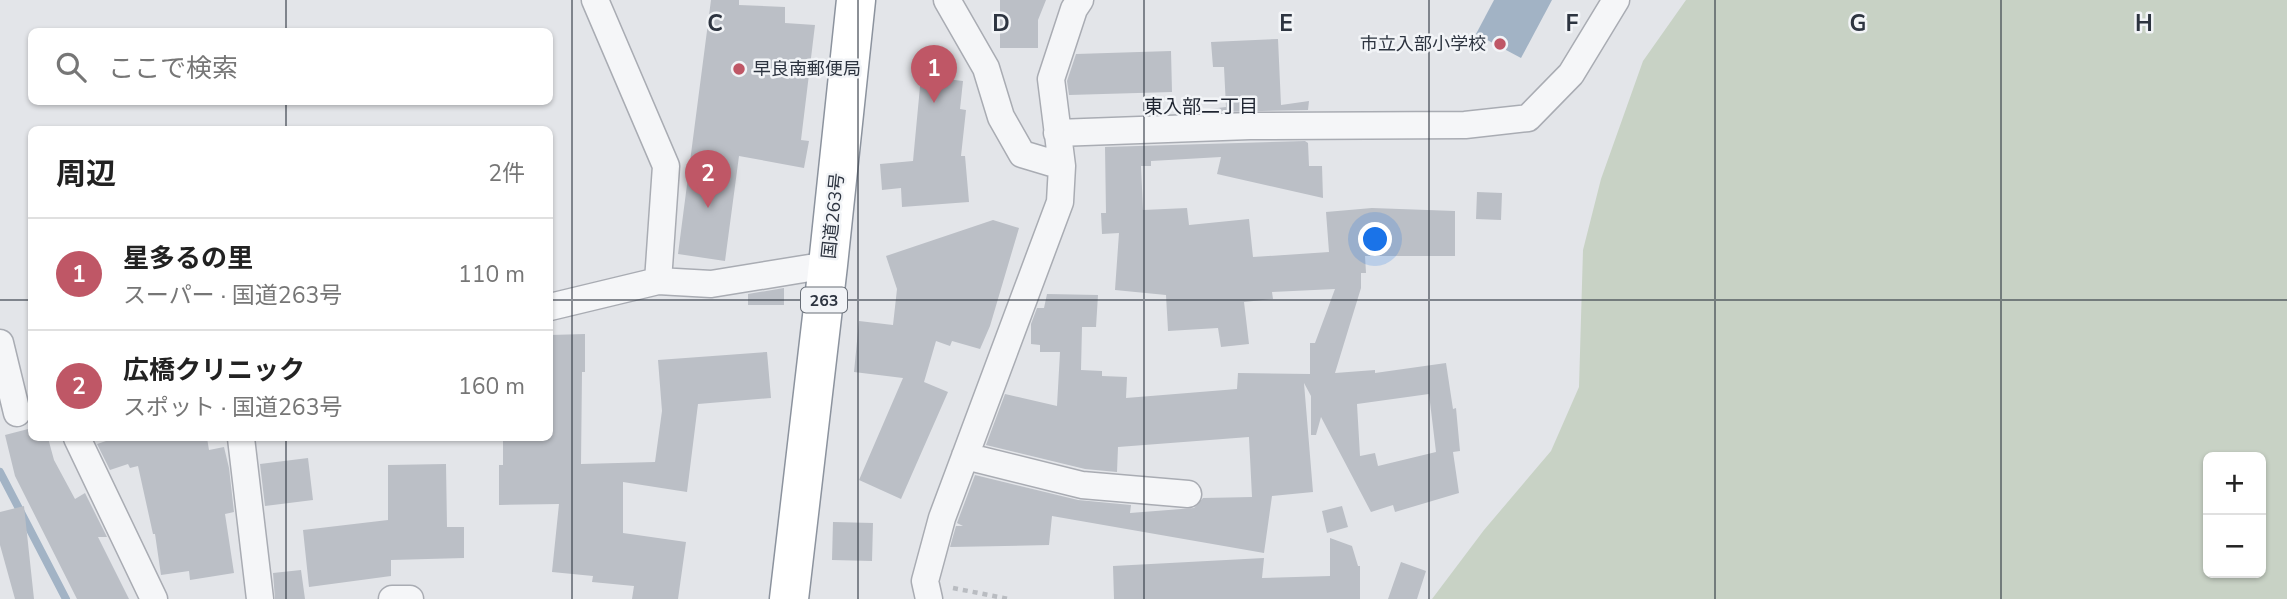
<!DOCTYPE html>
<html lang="ja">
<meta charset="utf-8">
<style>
:root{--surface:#fff;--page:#f2f2f2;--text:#222;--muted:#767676;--line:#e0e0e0;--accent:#bf5766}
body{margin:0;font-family:"Nunito Sans","Noto Sans JP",sans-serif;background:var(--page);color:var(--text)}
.controls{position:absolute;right:21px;bottom:21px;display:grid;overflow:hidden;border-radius:10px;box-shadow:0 2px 5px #0004}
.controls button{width:63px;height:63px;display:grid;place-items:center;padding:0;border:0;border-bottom:2px solid var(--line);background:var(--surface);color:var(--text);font:35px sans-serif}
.you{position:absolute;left:1376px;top:240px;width:24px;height:24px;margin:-18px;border:5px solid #fff;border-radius:50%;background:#1a73e8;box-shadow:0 0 0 10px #1a73e833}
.badge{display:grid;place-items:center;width:46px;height:46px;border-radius:50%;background:var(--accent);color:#fff;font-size:23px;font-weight:700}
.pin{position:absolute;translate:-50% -58px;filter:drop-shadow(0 2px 4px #0008)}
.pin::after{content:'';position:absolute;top:37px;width:24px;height:21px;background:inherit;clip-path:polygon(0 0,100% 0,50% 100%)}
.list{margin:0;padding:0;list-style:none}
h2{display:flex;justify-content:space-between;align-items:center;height:91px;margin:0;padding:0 28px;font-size:30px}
h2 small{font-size:23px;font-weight:400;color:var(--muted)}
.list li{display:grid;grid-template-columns:46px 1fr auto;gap:21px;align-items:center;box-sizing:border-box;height:112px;padding:0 28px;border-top:2px solid var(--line)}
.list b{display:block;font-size:26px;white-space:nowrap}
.list p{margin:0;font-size:23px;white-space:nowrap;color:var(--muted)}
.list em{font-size:23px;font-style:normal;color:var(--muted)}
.icon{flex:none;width:38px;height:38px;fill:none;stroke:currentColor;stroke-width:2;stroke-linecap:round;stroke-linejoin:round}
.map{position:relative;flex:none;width:2287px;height:599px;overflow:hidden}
.search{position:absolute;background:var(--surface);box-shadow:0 2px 5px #0004;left:28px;top:28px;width:525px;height:77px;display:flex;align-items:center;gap:18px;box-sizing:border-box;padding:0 24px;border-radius:10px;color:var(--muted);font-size:26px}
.panel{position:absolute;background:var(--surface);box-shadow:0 2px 5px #0004;left:28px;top:126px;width:525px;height:315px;border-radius:10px}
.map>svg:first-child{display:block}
.green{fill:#c8d2c5;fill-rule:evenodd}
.water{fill:#a2b3c5}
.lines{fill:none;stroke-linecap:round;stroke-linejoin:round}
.stream{stroke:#a2b3c5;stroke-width:8}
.building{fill:#bbbfc6;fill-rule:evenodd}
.street-casing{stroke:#a9acb3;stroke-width:29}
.highway-casing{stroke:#8c939e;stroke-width:41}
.path{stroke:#b9bcc1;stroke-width:4.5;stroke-dasharray:5 5;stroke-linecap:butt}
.street{stroke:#f5f6f8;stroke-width:26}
.highway{stroke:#fff;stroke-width:38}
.grid{fill:none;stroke:#2d3440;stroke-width:2;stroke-opacity:0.55}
.poi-dot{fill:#bf5766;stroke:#f2f4f7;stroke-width:2.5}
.labels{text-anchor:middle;stroke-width:5;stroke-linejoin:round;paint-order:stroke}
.shield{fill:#f2f4f7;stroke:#686e77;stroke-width:2}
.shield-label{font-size:16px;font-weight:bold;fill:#2d3440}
.poi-label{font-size:18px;fill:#2d3440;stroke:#f2f4f7;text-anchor:end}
.street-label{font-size:18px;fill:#2d3440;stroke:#f2f4f7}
.neighbourhood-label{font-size:19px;fill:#1f2531;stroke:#f2f4f7}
.grid-label{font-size:23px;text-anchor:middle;font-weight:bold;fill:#2d3440;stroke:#f2f4f7;stroke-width:5;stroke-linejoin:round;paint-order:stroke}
</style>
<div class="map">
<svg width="2287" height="599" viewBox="0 0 2287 599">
<rect width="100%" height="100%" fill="#e3e5e9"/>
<path class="green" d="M1686,0h601v599h-855l52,-69 67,-79 28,-64 4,-137 18,-71 42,-118zM2208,457h53v116h-53z"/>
<path class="water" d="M1494,0h58l-31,58 -45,-24z"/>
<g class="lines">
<path class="stream" d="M0,472l66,127"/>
</g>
<path class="building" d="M711,0h28v5l46,2v16l30,2 -14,115 8,1 -5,27 -65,-12 -14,105 -47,-7z
M1000,0h46l-8,20v28h-38z
M1278,39l3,66 28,-4 -1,9 -132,3 50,-6 -2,-40h-11l-2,-25z
M1171,51l1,41 -103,3 -2,-14 9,-27z
M921,76l42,5 -3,28 6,1 -5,46h4l4,46 -67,5 -1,-19 -19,2 -2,-26 33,-3z
M1305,141l3,2 1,23h13l1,32 -106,-24 4,-17 -70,4v5h-10l2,44 44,-2 2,17 60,-6 4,38 76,-5 -3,-40 46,-4 83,3v45h-90l1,17h-5v15l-26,85 40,-3v3l71,-10 7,46 3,-1 4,43 -7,1 6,41 -64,19 -2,-7 -22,7 -50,-95 -5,18h-5v-39l-7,-13 9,109 -41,4 -8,57 -212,-37 -3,29 -99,2 6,-21h7l-6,-3 18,-48 103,25 53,5 -1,8 64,-5 9,-10 49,-1 -3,-60 -131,10 -1,25 -32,-3 -99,-24 19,-51 52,12 3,-54h-20v-7l-9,-1v-20l6,-16h7l3,-14 51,1 -2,32h-14l-1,43 21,1v5l25,1 -1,21 111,-9 1,-16 72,1v-31h5l20,-54 -63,3 1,7 -29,3 5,42 -28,3 -3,-19 -50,3 -2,-36 -51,-5 4,-57 -17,1 -1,-21h5l-1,-66zM1429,394l7,58 -58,14 -3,-13 -15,3 -3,-52z
M1477,192l25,1 -1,27 -25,-1z
M993,220l26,8 -29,98 -10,23 -28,-8 -2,5 -14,-5 -12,41 24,10 -47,107 -42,-19 44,-102 -49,-6 5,-51 34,4 4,-36 -11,-33z
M784,288v17h-36v-11z
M585,334v38h-3l-1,92 74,-2 7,-51 -4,-51 109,-8 4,46 -73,6 -11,88 -64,-10v51l63,9 -8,57h-46l2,-13 -42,-4 1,-6 -41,-4 7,-68 -60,1v-40h4v-27h47v-103z
M32,428v10h16l6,22 21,39 10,-6 22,44h-9l31,62h-52l-62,-123 -10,-41z
M115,438h92l2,12 15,-3 5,21 5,44 -9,2 9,59 -44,7 -1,-9 -28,4 -6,-41h-2l-15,-68 -8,2 -2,-4 -18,6 -13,-26z
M308,458l5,42 -48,6 -5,-42z
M446,464l1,63h17v31l-73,2v16l-82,11 -6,-57 85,-10v-55z
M24,506l10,93h-19l-15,-54v-33z
M1342,506l6,21 -21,6 -5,-22z
M833,522l40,1 -1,38 -40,-1z
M1330,538l22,8 6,20h2v33h-246l-1,-33 151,-8 -2,20 68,-2z
M1401,562l25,9 -9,28h-29z
M301,570l4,29h-30l-2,-26z"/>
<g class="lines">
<g class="street-casing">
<path id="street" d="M595,0l71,166 -8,115
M947,0l39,68 15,49 21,37 40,12
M1057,133l193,-7 215,-1 63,-7 43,-44 45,-74
M550,307l108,-26 53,3 117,-19
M0,343l17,70
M77,438l77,161
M241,438l19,161
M965,456l117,29 106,9
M392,599h18
M929,599l-4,-18 17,-63 118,-316 2,-36 -11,-87 23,-70 6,-9"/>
</g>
<g class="highway-casing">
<path id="highway" d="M789,599l39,-334 28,-265"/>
</g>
<path class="path" d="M953,588l56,11"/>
<use href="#street" class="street"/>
<use href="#highway" class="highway"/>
</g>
<path class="grid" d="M286,0v32M572,0v599M858,0v599M1144,0v599M1429,0v599M1715,0v599M2001,0v599M286,102v28M0,300h32M550,300h1737M286,438v161"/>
<g class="poi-dot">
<circle cx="1500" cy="44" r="7"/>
<circle cx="739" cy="69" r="7"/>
</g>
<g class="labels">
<rect class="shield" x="801" y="287.5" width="46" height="25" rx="5"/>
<g class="shield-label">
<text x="824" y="306">263</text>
</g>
<g class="poi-label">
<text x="1486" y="50">市立入部小学校</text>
<text x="753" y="75" text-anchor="start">早良南郵便局</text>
</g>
<g class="street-label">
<text transform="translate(833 216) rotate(-84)" y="6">国道263号</text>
</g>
<g class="neighbourhood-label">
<text x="1201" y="113">東入部二丁目</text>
</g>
</g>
<g class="grid-label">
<text x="715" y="31">C</text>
<text x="1001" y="31">D</text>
<text x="1286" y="31">E</text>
<text x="1572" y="31">F</text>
<text x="1858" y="31">G</text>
<text x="2144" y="31">H</text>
</g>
</svg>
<div class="controls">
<button>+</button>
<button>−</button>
</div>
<div class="you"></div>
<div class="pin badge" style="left:934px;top:103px">1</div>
<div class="pin badge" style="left:708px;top:208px">2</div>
<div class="search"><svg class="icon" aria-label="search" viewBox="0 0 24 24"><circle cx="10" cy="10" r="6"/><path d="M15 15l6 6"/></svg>ここで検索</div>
<section class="panel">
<h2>周辺<small>2件</small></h2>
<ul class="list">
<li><span class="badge">1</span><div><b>星多るの里</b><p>スーパー · 国道263号</p></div><em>110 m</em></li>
<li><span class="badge">2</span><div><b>広橋クリニック</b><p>スポット · 国道263号</p></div><em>160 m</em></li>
</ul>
</section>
</div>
